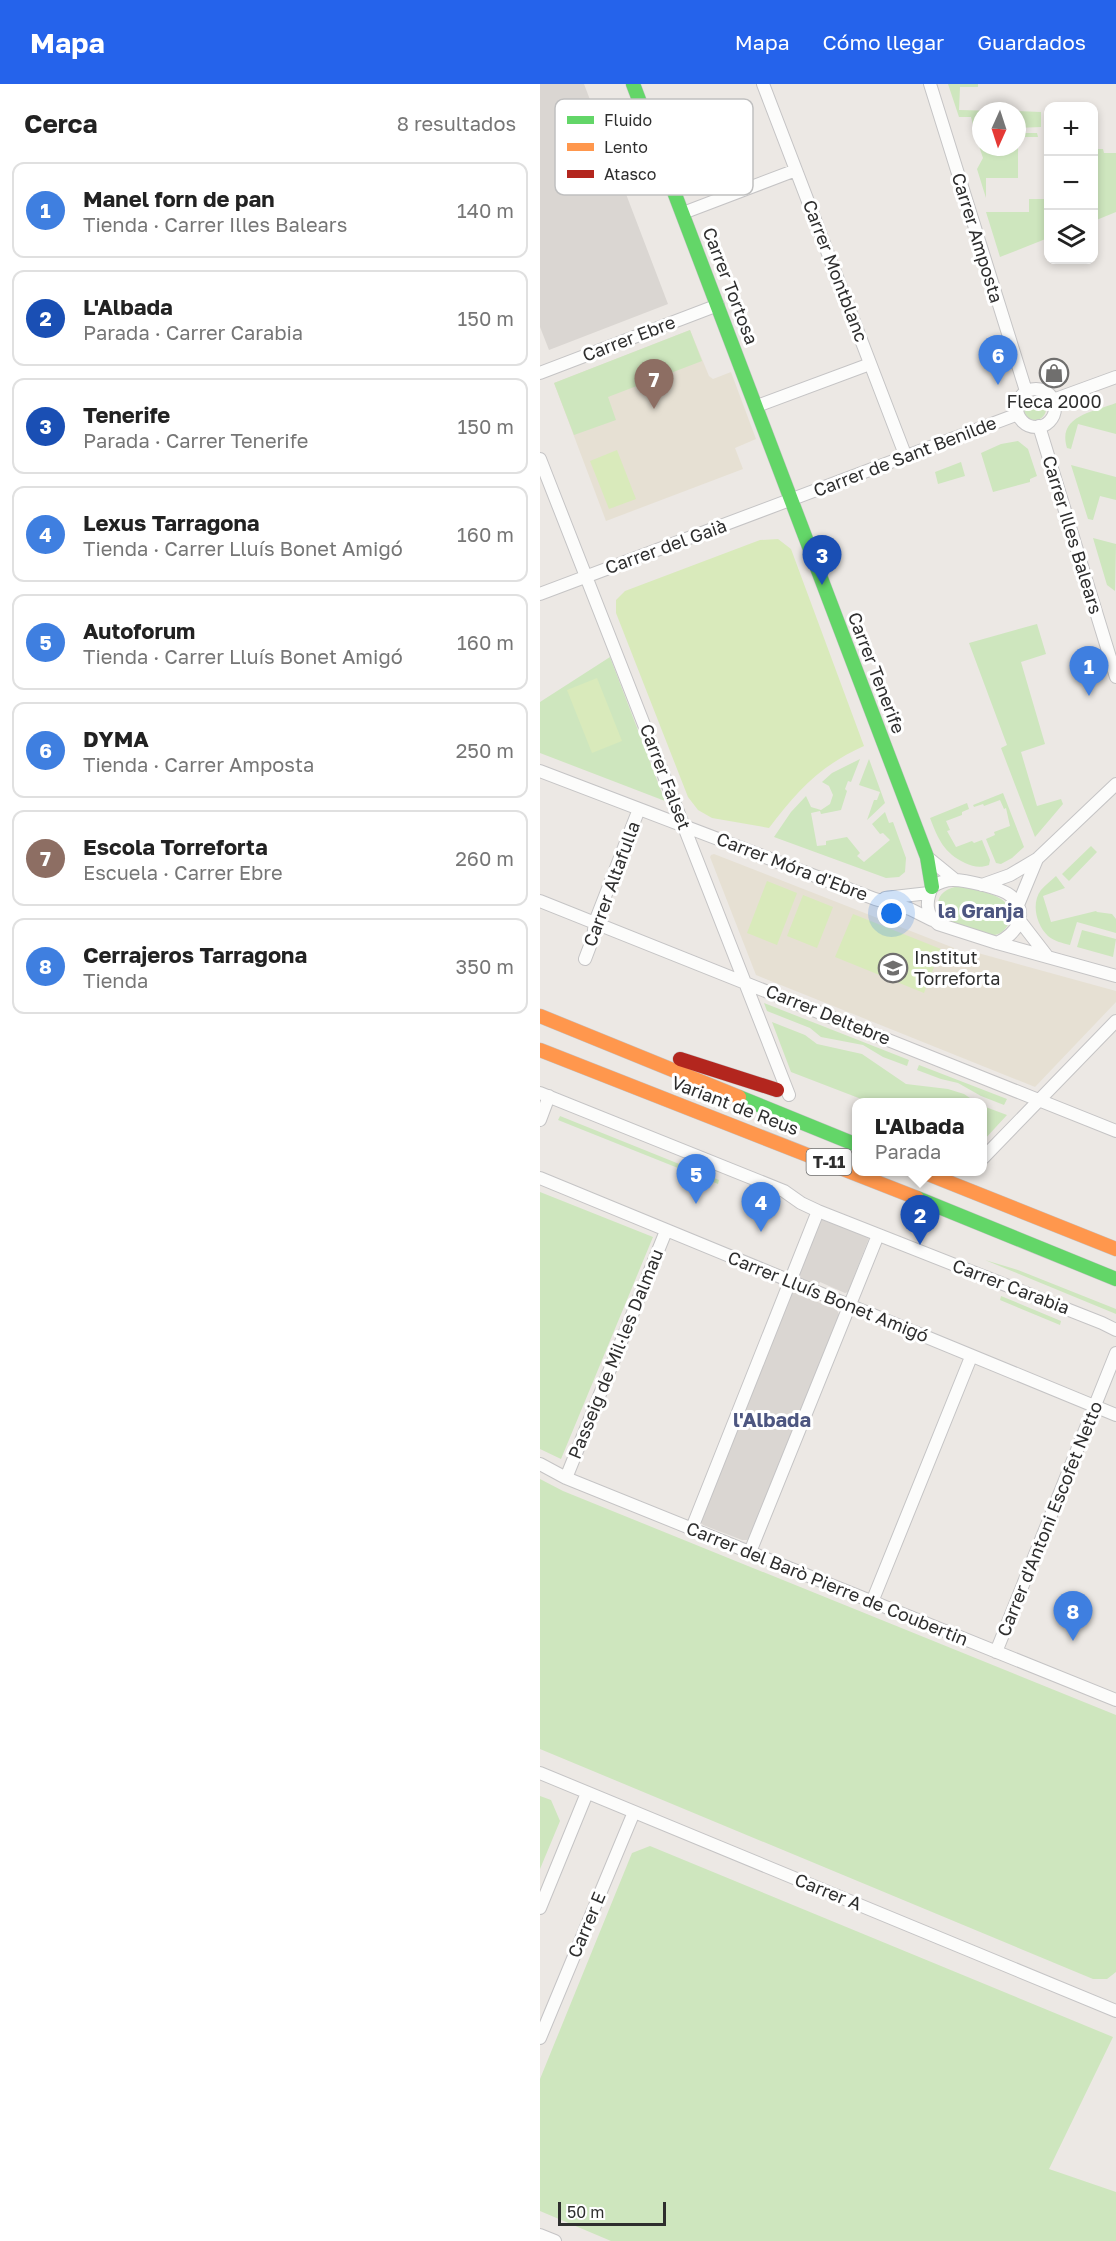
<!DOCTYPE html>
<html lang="es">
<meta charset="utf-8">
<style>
:root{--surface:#fff;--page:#f6f6f6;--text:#222;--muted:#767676;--line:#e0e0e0;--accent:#2563eb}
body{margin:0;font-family:"Golos Text",sans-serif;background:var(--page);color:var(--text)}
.controls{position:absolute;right:18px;top:18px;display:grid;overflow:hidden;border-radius:12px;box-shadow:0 3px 9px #0003}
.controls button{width:54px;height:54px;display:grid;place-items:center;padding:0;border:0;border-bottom:2px solid var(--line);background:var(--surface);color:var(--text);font:30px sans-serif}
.compass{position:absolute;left:432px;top:18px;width:54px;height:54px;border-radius:50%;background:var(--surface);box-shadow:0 3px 9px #0003;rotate:183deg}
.scale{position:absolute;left:18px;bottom:15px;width:108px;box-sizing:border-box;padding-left:6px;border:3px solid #2e2e2e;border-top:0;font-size:16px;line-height:21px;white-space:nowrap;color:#2e2e2e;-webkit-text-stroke:4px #fff;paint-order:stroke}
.you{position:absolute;left:352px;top:830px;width:21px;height:21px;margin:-15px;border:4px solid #fff;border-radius:50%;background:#1a73e8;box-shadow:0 0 0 9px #1a73e833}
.badge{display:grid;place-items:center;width:39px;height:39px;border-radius:50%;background:var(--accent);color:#fff;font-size:20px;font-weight:700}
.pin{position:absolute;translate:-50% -50px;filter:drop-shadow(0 2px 3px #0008)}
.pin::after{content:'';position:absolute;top:32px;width:21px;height:18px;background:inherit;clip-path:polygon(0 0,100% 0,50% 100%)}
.popup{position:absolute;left:312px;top:1014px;width:135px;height:78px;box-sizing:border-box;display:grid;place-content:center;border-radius:12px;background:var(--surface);filter:drop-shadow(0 2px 4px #0005);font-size:20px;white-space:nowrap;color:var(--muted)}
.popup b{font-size:22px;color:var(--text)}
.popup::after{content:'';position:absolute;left:50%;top:100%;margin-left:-12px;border:12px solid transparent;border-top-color:var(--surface)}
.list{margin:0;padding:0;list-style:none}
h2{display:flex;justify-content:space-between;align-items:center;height:78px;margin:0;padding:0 24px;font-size:26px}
h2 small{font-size:20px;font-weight:400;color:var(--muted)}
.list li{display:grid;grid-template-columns:39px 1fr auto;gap:18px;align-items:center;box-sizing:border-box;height:96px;margin:0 12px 12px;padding:0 12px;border:2px solid var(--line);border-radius:12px}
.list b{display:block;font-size:22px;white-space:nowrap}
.list p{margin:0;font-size:20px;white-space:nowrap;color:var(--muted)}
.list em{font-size:20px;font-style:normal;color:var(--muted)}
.icon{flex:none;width:33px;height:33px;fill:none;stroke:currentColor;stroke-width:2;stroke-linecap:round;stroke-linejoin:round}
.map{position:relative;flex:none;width:576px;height:2157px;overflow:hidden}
header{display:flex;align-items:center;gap:36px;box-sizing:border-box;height:84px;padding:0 30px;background:var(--accent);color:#fff}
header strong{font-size:28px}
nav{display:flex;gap:33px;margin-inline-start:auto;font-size:21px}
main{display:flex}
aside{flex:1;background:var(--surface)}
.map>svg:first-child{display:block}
.education{fill:#e6e0d3}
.green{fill:#cee6be}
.pitch{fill:#d9eabb}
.plaza{fill:#dad6d2}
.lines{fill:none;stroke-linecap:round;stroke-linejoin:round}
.street-casing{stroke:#c5c4c5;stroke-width:14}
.fast-casing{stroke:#c5c4c5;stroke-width:15}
.slow-casing{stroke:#c5c4c5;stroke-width:15}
.jam-casing{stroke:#c5c4c5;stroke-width:15}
.street{stroke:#fcfcfb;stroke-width:12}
.fast{stroke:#63d668;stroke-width:14}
.slow{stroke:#ff974d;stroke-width:14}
.jam{stroke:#b3261e;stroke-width:14}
.labels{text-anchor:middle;stroke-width:6;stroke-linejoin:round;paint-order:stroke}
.shield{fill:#fff;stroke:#6d6d6d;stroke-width:1.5}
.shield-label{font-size:16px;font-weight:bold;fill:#2e2e2e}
.street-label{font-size:18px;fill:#2e2e2e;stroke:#fff}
.poi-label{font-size:18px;fill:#2e2e2e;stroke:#fff}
.neighbourhood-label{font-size:20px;font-weight:bold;fill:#4d5680;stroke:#fff}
.key{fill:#fff;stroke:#c0c0c0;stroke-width:1.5}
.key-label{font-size:16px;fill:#2e2e2e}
</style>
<header>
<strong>Mapa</strong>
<nav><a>Mapa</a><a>Cómo llegar</a><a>Guardados</a></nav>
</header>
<main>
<aside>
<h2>Cerca<small>8 resultados</small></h2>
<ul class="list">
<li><span class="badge" style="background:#3f7fe0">1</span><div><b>Manel forn de pan</b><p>Tienda · Carrer Illes Balears</p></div><em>140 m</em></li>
<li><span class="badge" style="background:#1a4fb4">2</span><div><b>L'Albada</b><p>Parada · Carrer Carabia</p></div><em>150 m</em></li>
<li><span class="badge" style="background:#1a4fb4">3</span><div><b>Tenerife</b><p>Parada · Carrer Tenerife</p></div><em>150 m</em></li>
<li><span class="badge" style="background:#3f7fe0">4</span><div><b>Lexus Tarragona</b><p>Tienda · Carrer Lluís Bonet Amigó</p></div><em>160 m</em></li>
<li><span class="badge" style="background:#3f7fe0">5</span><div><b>Autoforum</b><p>Tienda · Carrer Lluís Bonet Amigó</p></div><em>160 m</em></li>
<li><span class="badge" style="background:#3f7fe0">6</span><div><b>DYMA</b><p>Tienda · Carrer Amposta</p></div><em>250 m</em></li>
<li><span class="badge" style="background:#8d6e63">7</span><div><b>Escola Torreforta</b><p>Escuela · Carrer Ebre</p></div><em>260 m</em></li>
<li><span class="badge" style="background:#3f7fe0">8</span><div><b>Cerrajeros Tarragona</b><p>Tienda</p></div><em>350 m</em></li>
</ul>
</aside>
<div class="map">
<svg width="576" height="2157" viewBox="0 0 576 2157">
<rect width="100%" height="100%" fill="#ece8e4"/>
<path class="education" d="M150,246l19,46 4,3 18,-7 25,67 -21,9 8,21 -137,52 -52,-138z
M174,770l240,94 -1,4 21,9 4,-8 138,38v11l-81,85 -279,-112 -46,-118 1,-2z"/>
<path class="green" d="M408,0h30v3h-18l-1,23 42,1h-20v18h-7l-3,-12h-12z
M477,27l24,1v15l-24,1z
M477,49h20l1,4h-20v41h-32v20l-9,-29 6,-11 -8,-24h6v13h36z
M554,65h9l1,4h12v59l-22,9z
M489,115h19v39l-48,19 -14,-45h43z
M150,246l12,31 -94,36 8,23 -42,15 -20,-52z
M484 325a11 11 0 1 1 22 0a11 11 0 1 1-22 0Z
M576,319v31l-38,-10 -7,25 -4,-1c-10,-32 26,-36 49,-45z
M478,357l10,8 9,27 -7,3v3l-37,10 -12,-39 20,-9z
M421,378l4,14 -27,8 -3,-12z
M531,381l45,12v23l-16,-4 -7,24 -5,-1z
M553,454l23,6 -1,47 -8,-6z
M497,540l9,30 -25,8 24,82 -24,8 16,54 24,-7 2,5 -28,33 -34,-89 6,-3 -38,-102z
M70,573l55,144 -125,-48v-51z
M320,675l-9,23 -3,-1 -3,8 2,2 -6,19 -20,4 -1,-3 -9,2 6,33 9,-1v-4l21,-4 13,16 -3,3 7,6 26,-22 -7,-7 -3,1 -8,-10 13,-12 4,11 4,-1 13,36 -1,14 -6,5 -13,1 -112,-41 17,-25 15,-16 5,11 10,3 9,-6 3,-9 -4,-9 -7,-4 10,-9z
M329,675l16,44 -18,17 7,-20h3l3,-8 -21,-7z
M463,709l21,54 -12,11 -11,6 -5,-1 -10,-24 9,-4 -1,-3 16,-6 -4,-18 -2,1 -4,-9 -16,6 -1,-2 -9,3 -1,-2z
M427,719l2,6 -7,3v3l-16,6 4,9 -3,1 9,16 16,-6 2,2 8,-3 8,20 -1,5c-8,3 -16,2 -24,-2 -21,-10 -27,-24 -35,-45z
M551,762l6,6 -28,29 -7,-7z
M516,792l9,12 -22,8 8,26 45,-11 1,1 15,2 4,5v14l-39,-11 -7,23c-8,-2 -16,-4 -22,-9 -12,-11 -17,-33 -7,-46 4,-5 10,-9 15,-14z
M421,802c12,4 29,6 40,13 16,10 9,37 -10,36 -16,-1 -35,-11 -49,-16 -10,-19 -1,-31 19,-33z
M542,846l34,9 -3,18 -36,-10z
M224,919l145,57 -2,6 -24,-9 -20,-12 -42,-8 -11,-9 -43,-17z
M232,938l33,13 12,9 45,10 44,30 42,5 16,5 12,8h-107l-78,-30z
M379,981l88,34 -3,6 -23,-9 -23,-13 -17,-4 -24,-9z
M443,1022l24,9 -24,26z
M20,1032l159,64 -1,4 -160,-64z
M0,1108l113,45 -92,222 -21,-10z
M445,1176l33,10 98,39v5z
M461,1212l60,25 -1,4 -60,-25z
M0,1395l23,12 553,224v257l-9,7h-14l-553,-230z
M0,1712l11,4 9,21 -20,48z
M110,1762l463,191 -64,132 67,23v49h-505l-71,-30v-132l92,-226z"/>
<path class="pitch" d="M77,366l19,49 -27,10 -19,-48z
M238,455l13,10 73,197c-43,19 -67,45 -95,82l-57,-10 -14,-8 -10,-13 -72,-184v-13l9,-9 135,-51z
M57,594l25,63 -30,12 -25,-63z
M227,797l30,12 -20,52 -30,-12z
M263,811l30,12 -16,41 -30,-12z
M313,830l88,35 -17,44 -89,-36z"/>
<path class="plaza" d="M0,0h44l84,220 -119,46 -9,-23z
M283,1135l45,16 1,3 -21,54 -3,1 -25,-11 -2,3 -17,-5 -2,-4 20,-54z
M251,1209h5l41,17 3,7 -90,220 -3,3h-5l-39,-15 -3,-4z"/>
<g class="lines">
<g class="street-casing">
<path id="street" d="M223,0l143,373
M390,0l96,307
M143,129l113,-43
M0,289l178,-68
M477 324a19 19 0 1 1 38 0a19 19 0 1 1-38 0Z
M513,316l63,-23
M217,322l113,-42
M499,342l77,251
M0,375l249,636
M0,510l478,-180
M0,687l335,128 35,10 22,11
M387,773l27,22
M442,801l28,-10 27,-16 79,-75
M345,814l44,-5
M0,817l576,230
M478,821l19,-46
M480,837l27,35
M457,859c19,-9 33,-28 14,-47 -9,-8 -46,-16 -58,-16 -8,0 -15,3 -21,7 -6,14 -7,27 6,37l59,19 119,33
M45,875l8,-21 2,-16 44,-113
M0,1009l244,98 17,12 17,8 284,112 14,7
M0,1036l9,-24
M443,1074l133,-137
M0,1094l576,237
M0,1380l26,14 550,222
M26,1394l100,-247
M152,1444l126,-317
M210,1468l128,-317
M332,1518l99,-245
M456,1568l120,-299
M0,1689l576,238
M0,1824l47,-115
M0,1954l94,-226
M0,2151l15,6"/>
</g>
<g class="fast-casing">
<path id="fast" d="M93,0l294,773 5,30
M199,1013l118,48
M377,1114l199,81"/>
</g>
<g class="slow-casing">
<path id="slow" d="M0,932l199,81
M0,966l377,148
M383,1088l193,77"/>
</g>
<g class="jam-casing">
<path id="jam" d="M140,975l97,31"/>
</g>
<use href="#street" class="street"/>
<use href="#fast" class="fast"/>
<use href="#slow" class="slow"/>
<use href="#jam" class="jam"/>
</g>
<defs>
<g id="shop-ring" transform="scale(1.5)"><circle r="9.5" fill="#fff" stroke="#706f6e" stroke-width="1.5"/><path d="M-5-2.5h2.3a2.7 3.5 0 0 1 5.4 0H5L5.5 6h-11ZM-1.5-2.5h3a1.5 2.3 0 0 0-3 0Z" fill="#706f6e"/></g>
<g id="school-ring" transform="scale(1.5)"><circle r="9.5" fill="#fff" stroke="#706f6e" stroke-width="1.5"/><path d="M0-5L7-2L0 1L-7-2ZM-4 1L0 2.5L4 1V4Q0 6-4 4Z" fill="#706f6e"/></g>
</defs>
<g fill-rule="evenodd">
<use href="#shop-ring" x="514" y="289"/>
<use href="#school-ring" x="353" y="884"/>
</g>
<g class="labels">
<rect class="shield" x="266.5" y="1065" width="45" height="26" rx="4.5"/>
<g class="shield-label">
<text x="289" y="1084">T-11</text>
</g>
<g class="street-label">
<text transform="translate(437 154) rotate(73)" y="6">Carrer Amposta</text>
<text transform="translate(295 187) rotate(69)" y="6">Carrer Montblanc</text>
<text transform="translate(190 202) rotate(69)" y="6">Carrer Tortosa</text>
<text transform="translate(89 255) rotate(-21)" y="6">Carrer Ebre</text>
<text transform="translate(365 373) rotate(-21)" y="6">Carrer de Sant Benilde</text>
<text transform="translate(532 451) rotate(73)" y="6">Carrer Illes Balears</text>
<text transform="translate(126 463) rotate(-20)" y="6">Carrer del Gaià</text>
<text transform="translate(336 589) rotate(69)" y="6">Carrer Tenerife</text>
<text transform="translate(125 693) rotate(69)" y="6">Carrer Falset</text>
<text transform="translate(252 783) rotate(21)" y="6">Carrer Móra d'Ebre</text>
<text transform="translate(72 800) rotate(-70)" y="6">Carrer Altafulla</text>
<text transform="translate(288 931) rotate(22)" y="6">Carrer Deltebre</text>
<text transform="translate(195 1022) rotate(21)" y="6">Variant de Reus</text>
<text transform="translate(471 1203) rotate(21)" y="6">Carrer Carabia</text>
<text transform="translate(288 1213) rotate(22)" y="6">Carrer Lluís Bonet Amigó</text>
<text transform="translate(76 1270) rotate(-68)" y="6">Passeig de Mil·les Dalmau</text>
<text transform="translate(510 1435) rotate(-68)" y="6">Carrer d'Antoni Escofet Netto</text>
<text transform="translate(287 1500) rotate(22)" y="6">Carrer del Barò Pierre de Coubertin</text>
<text transform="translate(288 1808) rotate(22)" y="6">Carrer A</text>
<text transform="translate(47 1841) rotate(-67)" y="6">Carrer E</text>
</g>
<g class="poi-label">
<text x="514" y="324">Fleca 2000</text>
<text x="374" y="880" text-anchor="start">Institut<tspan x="374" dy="21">Torreforta</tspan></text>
</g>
<g class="neighbourhood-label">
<text x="441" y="834">la Granja</text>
<text x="232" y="1343">l'Albada</text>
</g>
</g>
<rect x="15" y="15" width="198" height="96" rx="9" class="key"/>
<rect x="27" y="32" width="27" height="8" fill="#63d668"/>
<rect x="27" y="59" width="27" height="8" fill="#ff974d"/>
<rect x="27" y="86" width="27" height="8" fill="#b3261e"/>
<g class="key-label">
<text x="64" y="42">Fluido</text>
<text x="64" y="69">Lento</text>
<text x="64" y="96">Atasco</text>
</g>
</svg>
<div class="controls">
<button>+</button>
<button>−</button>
<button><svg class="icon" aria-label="layers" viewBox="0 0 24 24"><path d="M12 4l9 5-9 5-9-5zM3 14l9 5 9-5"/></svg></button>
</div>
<svg class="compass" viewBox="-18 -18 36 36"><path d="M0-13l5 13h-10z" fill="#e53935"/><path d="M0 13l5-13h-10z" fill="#767676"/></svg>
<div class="scale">50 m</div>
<div class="you"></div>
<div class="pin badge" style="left:549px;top:612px;background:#3f7fe0">1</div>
<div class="pin badge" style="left:380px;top:1161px;background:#1a4fb4">2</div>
<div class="popup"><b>L'Albada</b>Parada</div>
<div class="pin badge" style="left:282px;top:501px;background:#1a4fb4">3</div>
<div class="pin badge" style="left:221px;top:1148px;background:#3f7fe0">4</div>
<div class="pin badge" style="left:156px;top:1120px;background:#3f7fe0">5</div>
<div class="pin badge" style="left:458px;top:301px;background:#3f7fe0">6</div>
<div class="pin badge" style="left:114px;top:325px;background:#8d6e63">7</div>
<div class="pin badge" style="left:533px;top:1557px;background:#3f7fe0">8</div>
</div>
</main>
